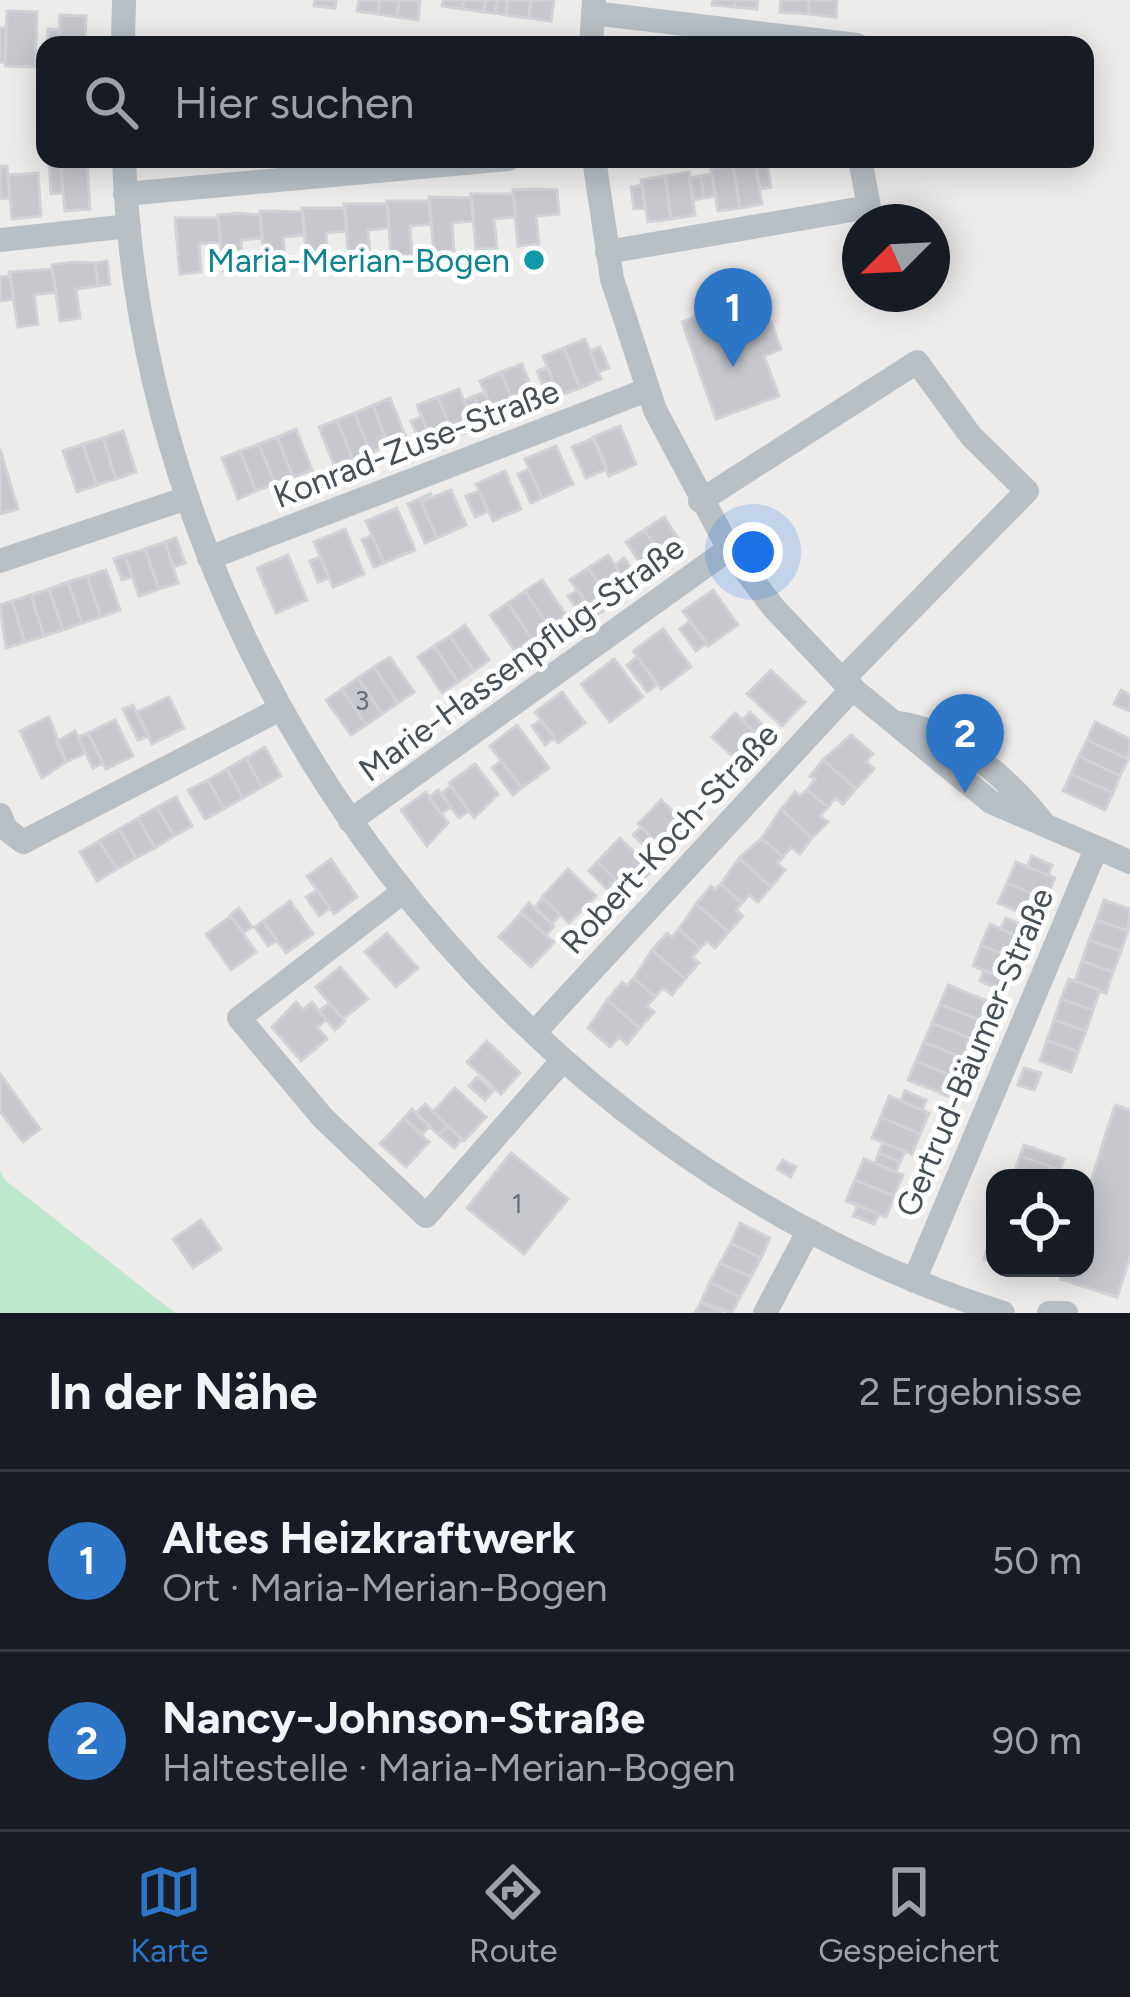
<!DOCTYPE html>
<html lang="de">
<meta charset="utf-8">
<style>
:root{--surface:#171b24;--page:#242831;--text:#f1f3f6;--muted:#9ea1a6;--line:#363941;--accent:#2d75c6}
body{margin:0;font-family:Figtree,sans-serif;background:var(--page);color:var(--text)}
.controls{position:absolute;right:36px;bottom:36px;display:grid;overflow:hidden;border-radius:24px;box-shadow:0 6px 30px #0003}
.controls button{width:108px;height:108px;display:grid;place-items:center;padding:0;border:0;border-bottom:3px solid var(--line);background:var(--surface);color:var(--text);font:60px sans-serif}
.compass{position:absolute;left:842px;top:204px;width:108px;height:108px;border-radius:50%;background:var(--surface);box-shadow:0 6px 30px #0003;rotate:246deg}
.you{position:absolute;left:753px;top:552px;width:42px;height:42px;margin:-30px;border:9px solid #fff;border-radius:50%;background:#1a73e8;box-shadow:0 0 0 18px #1a73e833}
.badge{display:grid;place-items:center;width:78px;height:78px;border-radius:50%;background:var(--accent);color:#fff;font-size:39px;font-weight:700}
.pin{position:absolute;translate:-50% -99px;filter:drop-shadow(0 3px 6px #0008)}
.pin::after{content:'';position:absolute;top:63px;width:42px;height:36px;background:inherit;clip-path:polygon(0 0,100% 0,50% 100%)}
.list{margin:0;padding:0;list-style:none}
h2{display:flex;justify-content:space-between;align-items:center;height:156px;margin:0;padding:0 48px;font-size:51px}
h2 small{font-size:39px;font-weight:400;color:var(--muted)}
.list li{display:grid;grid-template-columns:78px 1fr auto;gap:36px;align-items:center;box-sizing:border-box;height:180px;padding:0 48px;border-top:3px solid var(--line)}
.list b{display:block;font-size:45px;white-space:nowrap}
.list p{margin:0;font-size:39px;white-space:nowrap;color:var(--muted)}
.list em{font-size:39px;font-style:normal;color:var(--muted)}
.icon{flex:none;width:66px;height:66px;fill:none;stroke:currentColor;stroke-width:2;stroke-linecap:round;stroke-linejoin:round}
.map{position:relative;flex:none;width:1130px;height:1313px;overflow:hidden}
.search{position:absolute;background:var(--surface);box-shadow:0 6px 30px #0003;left:36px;right:36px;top:36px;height:132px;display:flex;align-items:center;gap:30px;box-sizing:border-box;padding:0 42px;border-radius:24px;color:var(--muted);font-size:45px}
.sheet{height:516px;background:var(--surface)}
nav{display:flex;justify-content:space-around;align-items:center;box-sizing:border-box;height:168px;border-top:3px solid var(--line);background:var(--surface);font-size:33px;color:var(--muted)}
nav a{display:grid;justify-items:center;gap:6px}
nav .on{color:var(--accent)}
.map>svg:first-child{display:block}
.green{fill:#bde8cc}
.building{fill:#c6c8ce;stroke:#d0d2d6;stroke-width:3}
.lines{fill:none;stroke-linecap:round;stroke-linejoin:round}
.street{stroke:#b8c0c6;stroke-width:24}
.culture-dot{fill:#0f9aa8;stroke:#fff;stroke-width:4.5}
.labels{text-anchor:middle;stroke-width:10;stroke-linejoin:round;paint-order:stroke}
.number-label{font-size:27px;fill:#666d74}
.culture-label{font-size:33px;fill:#0d838f;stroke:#fff;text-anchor:end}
.street-label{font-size:33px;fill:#464f56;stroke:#fff}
</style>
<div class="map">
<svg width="1130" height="1313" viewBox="0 0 1130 1313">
<rect width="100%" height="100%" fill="#eeebeb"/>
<path class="green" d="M0,1171l5,9 170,133h-175z"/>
<path class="building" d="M315,0h21l-1,8 -21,-2z
M359,0h21l-2,14 -21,-3z
M380,0h19l-2,17 -19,-3z
M399,0h21l-2,20 -21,-3z
M443,0h21l-1,9 -21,-3z
M464,0h21l-1,12 -21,-3z
M485,0h12l-2,13 -11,-1z
M497,0h11l-2,15 -11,-2z
M508,0h23l-2,18 -23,-3z
M531,0h23l-3,21 -22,-3z
M713,0h22v7l-23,-2z
M735,0h23l-1,9 -22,-2z
M781,0h28l-1,14 -28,-2z
M809,0h28l-1,17 -28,-3z
M7,11l30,1 -2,55 -30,-1z
M60,15l26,1 -1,29h-26z
M0,28h6l-1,34h-5z
M48,29l11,1v15h-12z
M49,159h12l2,34 -12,1z
M755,162l7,42 -22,4 -7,-43z
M87,165l3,44 -25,2 -4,-44z
M733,165l7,43 -22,3 -7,-42z
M767,165l4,22 -11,2 -4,-22z
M0,166h7l3,32 -10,1z
M689,172l6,43 -24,4 -6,-43z
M38,173l3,43 -29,3 -4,-44z
M712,174l3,22 -11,2 -3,-22z
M665,176l6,43 -23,3 -7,-42z
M701,176l3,22 -11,2 -4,-22z
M642,185l3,23 -11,1 -3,-22z
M534,189l23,1 2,24 -23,2 3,28 -21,2 -5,-56z
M471,194h42l3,23 -22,2 3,29 -21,1z
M429,197l42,1 2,23 -21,2 2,28 -20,2z
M387,201h42l2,23 -21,2 2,29 -21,1z
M344,204h43l2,24 -21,2 2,28 -21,2z
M302,208h43l2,23 -21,2 2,29 -21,1z
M260,211l43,1 2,23 -22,2 3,28 -21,2z
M238,213l22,2 2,23 -21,2 2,29 -20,2 -5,-56z
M175,218h43l2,24 -21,2 2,28 -21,2z
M541,254l2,10 -16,2 -2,-9z
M107,261l3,23 -12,2 -3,-23z
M72,262l23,1 3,23 -22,3 4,29 -20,3 -8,-56z
M52,269l4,23 -22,3 4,29 -20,3 -9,-55z
M10,276l4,23 -14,2v-24z
M760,294l21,55 -17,7 15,40 -63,23 -34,-97z
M585,339l16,40 -21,9 -16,-40z
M600,347l9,21 -11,4 -8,-21z
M564,348l16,40 -21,8 -16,-40z
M522,364l16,40 -21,8 -16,-40z
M548,367l8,22 -10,4 -9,-22z
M501,372l16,40 -21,8 -16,-39z
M459,389l16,40 -21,8 -16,-40z
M485,392l8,21 -11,4 -8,-21z
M474,396l8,21 -10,4 -8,-21z
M438,397l16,40 -21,8 -16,-40z
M390,398l16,40 -18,7 -15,-40z
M373,405l15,40 -18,8 -15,-40z
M355,413l15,40 -17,7 -16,-40z
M422,417l8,21 -10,4 -9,-21z
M337,420l16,40 -18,7 -16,-40z
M620,426l16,38 -27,12 -16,-39z
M296,429l16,41 -19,7 -16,-40z
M123,431l13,41 -20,7 -13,-41z
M277,437l16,40 -18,7 -16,-40z
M103,438l13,41 -19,6 -14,-41z
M594,438l13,31 -21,9 -14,-31z
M83,444l14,41 -20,7 -14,-41z
M259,444l16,40 -19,7 -16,-40z
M556,446l17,38 -31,14 -17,-39z
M0,449l18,60 -18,5z
M240,451l16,40 -18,8 -16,-41z
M529,469l13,29 -11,5 -13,-29z
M505,471l16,38 -28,12 -17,-37z
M451,490l15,35 -29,13 -16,-36z
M479,491l9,20 -13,6 -9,-21z
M432,493l-11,9 16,36 -12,5 -17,-39z
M397,508l18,42 -31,13 -18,-42z
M664,517l23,35 -19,13 -24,-35z
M345,529l19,45 -31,13 -19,-45z
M644,530l24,35 -18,12 -24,-35z
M372,535l12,28 -10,4 -12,-27z
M176,538l9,25 -12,4 -8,-25z
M165,542l13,41 -19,6 -14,-40z
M145,549l14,40 -20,7 -14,-41z
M125,555l7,22 -10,3 -8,-21z
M288,555l19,45 -31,13 -19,-45z
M608,555l24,35 -19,14 -25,-36z
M320,557l9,21 -11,4 -8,-21z
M624,558l13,19 -9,7 -13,-19z
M588,568l25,36 -18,12 -25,-36z
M106,570l14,40 -19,7 -14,-41z
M87,576l14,41 -19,6 -14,-41z
M542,580l24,35 -17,12 -24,-36z
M68,582l14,41 -19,7 -14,-41z
M49,589l14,41 -19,6 -13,-41z
M578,590l12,19 -9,6 -13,-19z
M713,590l25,35 -30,21 -25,-35z
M525,591l24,36 -17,12 -24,-36z
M31,595l13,41 -19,6 -13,-41z
M12,601l13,41 -19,6 -6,-43z
M508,603l24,36 -17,12 -25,-36z
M690,621l17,22 -11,8 -16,-22z
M465,625l24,35 -15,11 -24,-35z
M663,629l28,38 -30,22 -28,-38z
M450,636l24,35 -16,11 -24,-36z
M434,646l24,36 -16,11 -24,-36z
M390,657l24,35 -16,11 -24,-36z
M637,657l20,28 -10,7 -20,-27z
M614,659l29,38 -33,25 -29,-38z
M374,667l24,36 -16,11 -24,-36z
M771,670l34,32 -23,24 -35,-32z
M358,678l24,36 -16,11 -24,-36z
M342,689l24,36 -15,10 -25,-35z
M1121,690l9,5v16l-16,-7z
M562,692l23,31 -27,20 -23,-31z
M169,697l15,31 -32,16 -15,-32z
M133,705l15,31 -10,4 -15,-31z
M750,712l16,16 -8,8 -16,-16z
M735,713l30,28 -23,24 -30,-28z
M49,717l17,45 -24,16 -22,-47z
M115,720l18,36 -27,13 -18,-36z
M541,720l14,18 -10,7 -13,-19z
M1095,722l35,17 -2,20 -41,-19z
M517,725l32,43 -27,20 -32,-42z
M75,731l10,22 -19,9 -10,-20z
M88,733l15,30 -10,5 -15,-31z
M851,735l22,19 -7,8 8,7 -18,20 -33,-29z
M1087,740l41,19 -8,17 -41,-20z
M265,747l16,29 -19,11 -16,-29z
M1079,756l41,20 -7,17 -42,-19z
M246,758l16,29 -19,11 -16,-29z
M823,760l33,29 -13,15 -8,-6 -7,9 -21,-17 8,-11 -5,-3z
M501,761l21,27 -9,7 -21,-27z
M475,764l23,30 -24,24 -25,-35z
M227,769l16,29 -19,11 -16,-29z
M1071,774l42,19 -8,17 -42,-19z
M208,780l16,29 -19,10 -17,-29z
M451,786l18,25 -10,7 -18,-24z
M438,790l13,17 -10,7 -12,-17z
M807,790l21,17 -8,9 8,6 -16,16 -31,-29 14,-17 5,4z
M426,792l22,31 -21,23 -26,-36z
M176,797l16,29 -18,10 -17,-29z
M661,800l29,28 -23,24 -29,-28z
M157,807l17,29 -19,12 -17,-30z
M781,809l31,29 -12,16 -9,-7 -8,10 -21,-19z
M138,818l17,30 -19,10 -17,-29z
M641,827l17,16 -7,9 -18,-17z
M119,829l17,29 -19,11 -18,-28z
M620,838l32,32 -22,23 -33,-31z
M762,838l21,19 -6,6 8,7 -14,17 -32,-29z
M99,841l18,28 -20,12 -17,-29z
M1032,856l20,9 -4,10 -21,-8z
M739,858l32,29 -13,15 -9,-7 -7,8 -21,-19z
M331,859l26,38 -23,17 -27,-38z
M597,862l19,18 -9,9 -18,-18z
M1016,862l39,16 -9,21 -39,-16z
M568,869l28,27 -27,27 -27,-26z
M1007,883l39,16 -8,21 -40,-17z
M721,884l21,19 -6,7 7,6 -14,16 -33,-28 15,-18 4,4z
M317,890l13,18 -11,8 -13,-19z
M543,898l17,17 -8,9 -17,-17z
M1104,900l26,9 -2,22 -31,-11z
M290,901l23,33 -27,19 -23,-32z
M529,903l25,23 -8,9 -25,-23z
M696,904l33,28 -14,16 -8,-7 -7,7 -21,-19z
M239,908l13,19 -9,6 -13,-18z
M521,913l33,29 -23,25 -32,-30z
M231,916l25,36 -25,18 -25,-36z
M1006,918l20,9 -4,11 -21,-9z
M1097,920l31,11 -7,20 -32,-11z
M263,921l14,19 -9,6 -13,-19z
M990,924l39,17 -9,20 -39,-16z
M679,929l21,19 -8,9 7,6 -14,16 -33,-29 15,-17 5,4z
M387,933l31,35 -22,19 -31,-35z
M1089,940l32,11 -8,21 -31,-11z
M981,945l39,16 -8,21 -39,-16z
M652,950l33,29 -13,16 -9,-7 -8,9 -21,-19z
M1082,961l31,11 -7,21 -31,-12z
M340,967l28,32 -25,20 -27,-32z
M984,970l21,9 -5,10 -20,-8z
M634,978l21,19 -8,9 7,6 -14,16 -33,-28 15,-18 5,4z
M1069,979l31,11 -7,20 -32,-11z
M948,985l39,16 -8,19 -39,-16z
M1061,999l32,11 -7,21 -32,-11z
M607,1000l33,28 -13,16 -8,-7 -9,10 -22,-19z
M296,1002l7,8 9,-8 14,18 -9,7 10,12 -26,22 -29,-34z
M329,1003l16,18 -10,9 -16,-19z
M940,1004l39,16 -7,19 -40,-16z
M1054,1020l32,11 -8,21 -31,-12z
M932,1023l40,16 -9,19 -39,-16z
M1047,1040l31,12 -7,20 -31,-11z
M487,1041l33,32 -19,21 -34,-32z
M924,1042l39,16 -8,19 -39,-16z
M916,1061l39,16 -7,19 -40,-16z
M1024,1068l17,5 -7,17 -16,-5z
M0,1074l40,55 -17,13 -23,-31z
M477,1077l16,14 -8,9 -16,-14z
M455,1088l31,29 -22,24 -31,-29z
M905,1091l21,9 -4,10 -21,-9z
M889,1096l40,17 -9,21 -39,-17z
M425,1104l23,22 -9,9 -23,-21z
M1115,1105l15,5v147l-13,40 -57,-18 4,-11h21v-68z
M412,1109l18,17 -8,8 -18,-16z
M881,1117l39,17 -8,20 -40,-16z
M404,1118l25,24 -23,25 -26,-23z
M448,1126l14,13 -8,9 -15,-13z
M883,1143l22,8 -5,11 -21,-9z
M1024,1145l40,14 -4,11 -40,-14z
M511,1153l57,46 -44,55 -57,-46z
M879,1153l21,9 -4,10 -21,-9z
M1020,1156l32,11 -4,11 -35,-1z
M864,1159l39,16 -9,21 -39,-16z
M783,1160l13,7 -5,10 -14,-8z
M855,1180l39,16 -8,21 -40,-16z
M858,1205l21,9 -5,10 -21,-8z
M201,1220l20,29 -28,19 -20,-29z
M740,1223l30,15 -9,20 -30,-15z
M991,1238l4,2v23l-11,-4z
M731,1243l30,15 -10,19 -31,-14z
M720,1263l31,14 -11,20 -30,-15z
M710,1282l30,15 -8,16 -31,-11z
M701,1302l22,11h-28z"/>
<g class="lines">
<path class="street" d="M593,13l264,32
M123,45l1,-45
M591,45l3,-45
M124,159c19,515 390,997 879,1154
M594,159l18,120 43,131 74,139 44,58 69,73 149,122 139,60
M125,194l383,-35
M0,240l129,-14
M607,252l262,-45 -9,-48
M700,501l217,-139 54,74 56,55 -185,189
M209,558l438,-168
M0,561l187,-63
M898,723c56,7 113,58 146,101
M0,815l6,14 17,13 257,-133
M350,821l379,-272
M404,891l-165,127 84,100 103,98 136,-155
M534,1033l319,-345
M914,1281l182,-432
M765,1313l44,-83
M1049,1313h17"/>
</g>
<circle class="culture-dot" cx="534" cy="260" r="12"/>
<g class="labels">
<g class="number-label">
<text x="362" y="710">3</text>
<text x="517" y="1213">1</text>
</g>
<g class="culture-label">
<text x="510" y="272">Maria-Merian-Bogen</text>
</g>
<g class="street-label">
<text transform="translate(416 443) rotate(-21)" y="12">Konrad-Zuse-Straße</text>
<text transform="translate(521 658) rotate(-36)" y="12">Marie-Hassenpflug-Straße</text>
<text transform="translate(669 838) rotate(-47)" y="12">Robert-Koch-Straße</text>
<text transform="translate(974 1052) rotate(-67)" y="12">Gertrud-Bäumer-Straße</text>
</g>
</g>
</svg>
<div class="controls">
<button><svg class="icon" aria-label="locate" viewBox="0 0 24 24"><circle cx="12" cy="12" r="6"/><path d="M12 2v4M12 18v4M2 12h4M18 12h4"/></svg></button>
</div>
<svg class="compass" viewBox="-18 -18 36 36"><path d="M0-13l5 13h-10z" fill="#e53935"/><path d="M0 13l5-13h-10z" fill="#9ea1a6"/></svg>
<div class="you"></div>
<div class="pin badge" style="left:733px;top:367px">1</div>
<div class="pin badge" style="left:965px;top:793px">2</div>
<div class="search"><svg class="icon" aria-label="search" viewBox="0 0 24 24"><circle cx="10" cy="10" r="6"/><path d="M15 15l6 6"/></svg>Hier suchen</div>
</div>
<section class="sheet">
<h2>In der Nähe<small>2 Ergebnisse</small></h2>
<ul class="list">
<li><span class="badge">1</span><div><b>Altes Heizkraftwerk</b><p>Ort · Maria-Merian-Bogen</p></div><em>50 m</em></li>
<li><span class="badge">2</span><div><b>Nancy-Johnson-Straße</b><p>Haltestelle · Maria-Merian-Bogen</p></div><em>90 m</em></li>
</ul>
</section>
<nav>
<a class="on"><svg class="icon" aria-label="map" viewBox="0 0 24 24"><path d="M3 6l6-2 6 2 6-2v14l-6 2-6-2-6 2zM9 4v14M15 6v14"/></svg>Karte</a>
<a><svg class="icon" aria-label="directions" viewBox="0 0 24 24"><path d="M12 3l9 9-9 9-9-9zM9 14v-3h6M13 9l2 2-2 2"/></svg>Route</a>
<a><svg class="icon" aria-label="saved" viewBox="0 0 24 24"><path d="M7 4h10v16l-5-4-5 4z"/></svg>Gespeichert</a>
</nav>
